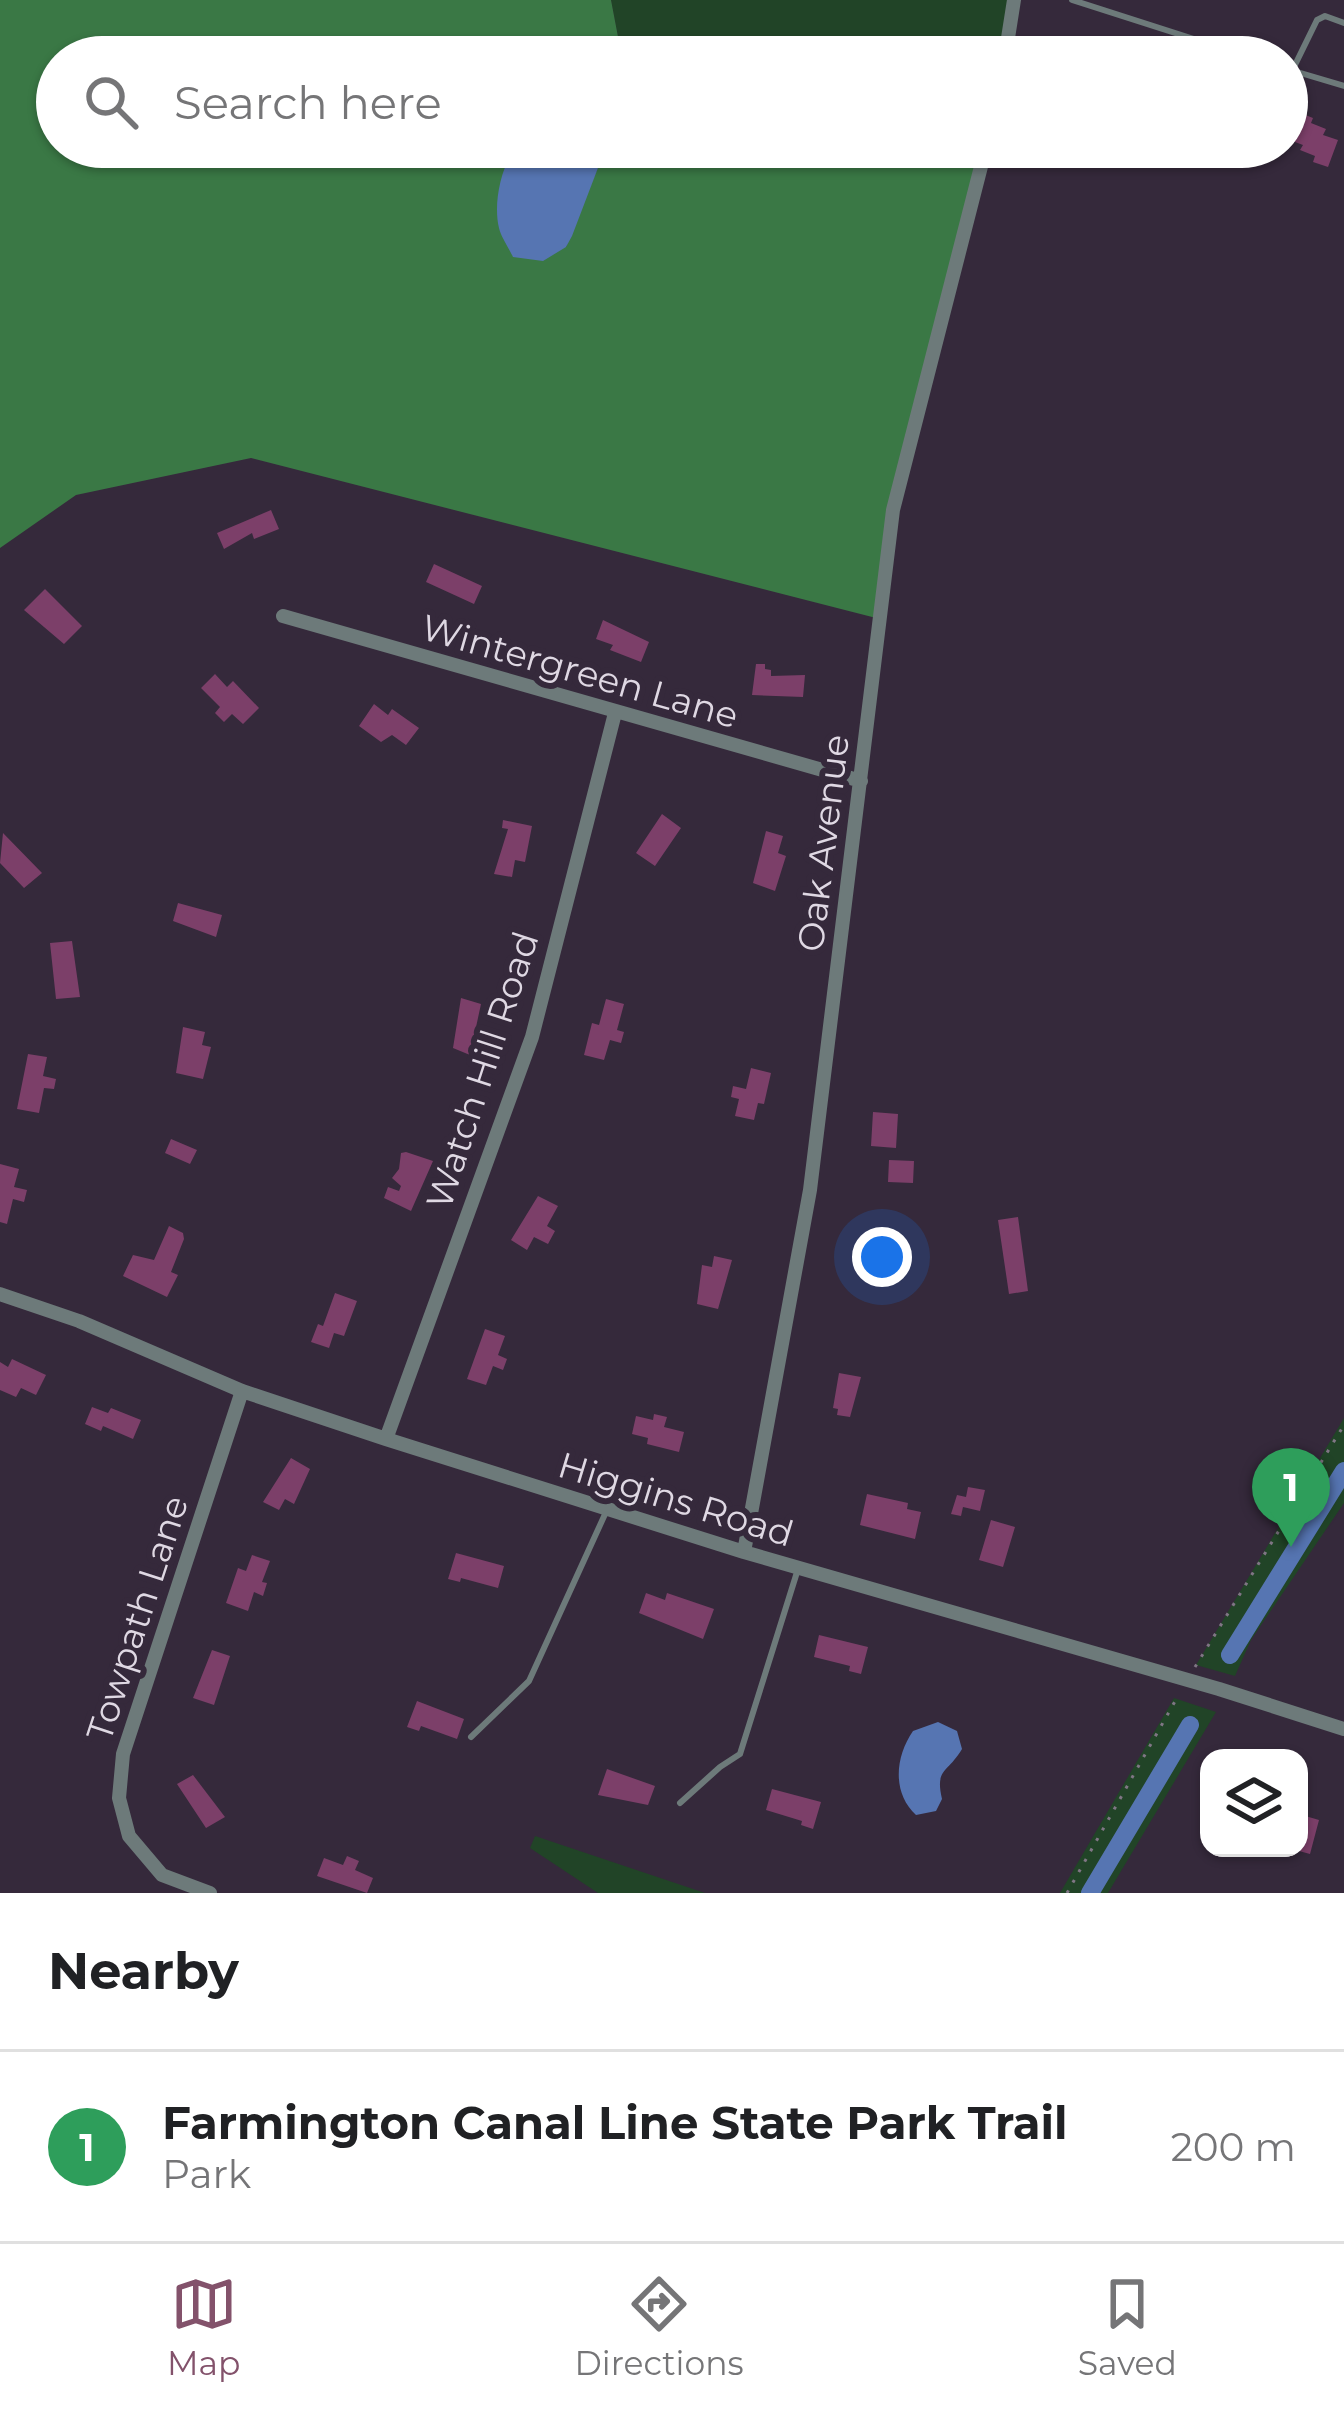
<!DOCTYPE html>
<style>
:root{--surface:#fff;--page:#f6f6f6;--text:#202124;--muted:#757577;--line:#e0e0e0;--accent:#83526b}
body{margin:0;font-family:Montserrat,sans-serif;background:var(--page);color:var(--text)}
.controls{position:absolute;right:36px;bottom:36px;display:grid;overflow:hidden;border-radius:24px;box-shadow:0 3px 9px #0004}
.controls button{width:108px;height:108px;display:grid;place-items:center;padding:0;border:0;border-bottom:3px solid var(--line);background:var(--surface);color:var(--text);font:60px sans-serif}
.you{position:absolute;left:882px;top:1257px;width:42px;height:42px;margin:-30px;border:9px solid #fff;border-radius:50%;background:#1a73e8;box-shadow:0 0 0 18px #1a73e833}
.badge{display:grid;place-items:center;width:78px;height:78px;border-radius:50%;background:var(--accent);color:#fff;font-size:39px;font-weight:700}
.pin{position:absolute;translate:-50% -99px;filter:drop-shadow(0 3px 6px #0008)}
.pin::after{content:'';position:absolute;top:63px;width:42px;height:36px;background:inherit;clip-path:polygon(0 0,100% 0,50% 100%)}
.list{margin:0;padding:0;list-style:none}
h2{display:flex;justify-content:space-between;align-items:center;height:156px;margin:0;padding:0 48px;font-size:51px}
h2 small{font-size:39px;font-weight:400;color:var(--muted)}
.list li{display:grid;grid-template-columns:78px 1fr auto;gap:36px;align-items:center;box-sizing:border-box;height:192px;padding:0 48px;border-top:3px solid var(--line)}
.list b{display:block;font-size:45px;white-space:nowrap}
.list p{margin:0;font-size:39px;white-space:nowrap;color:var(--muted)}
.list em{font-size:39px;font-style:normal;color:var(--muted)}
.icon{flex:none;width:66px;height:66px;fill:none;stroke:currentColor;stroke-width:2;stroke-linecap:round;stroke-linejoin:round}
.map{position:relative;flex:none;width:1344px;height:1893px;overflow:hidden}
.search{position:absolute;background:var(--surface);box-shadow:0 3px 9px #0004;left:36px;right:36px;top:36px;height:132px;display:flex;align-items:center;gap:30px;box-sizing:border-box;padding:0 42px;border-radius:66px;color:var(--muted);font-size:45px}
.sheet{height:348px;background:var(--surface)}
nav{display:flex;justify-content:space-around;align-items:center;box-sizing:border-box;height:168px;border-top:3px solid var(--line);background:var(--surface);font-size:33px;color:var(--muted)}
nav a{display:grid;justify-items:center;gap:6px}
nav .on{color:var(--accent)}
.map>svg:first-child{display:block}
.green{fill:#214427}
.forest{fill:#3a7845}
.water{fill:#5675b2}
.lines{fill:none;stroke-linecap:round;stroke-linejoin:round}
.canal{stroke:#5675b2;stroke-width:18}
.building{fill:#7c3f69}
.path{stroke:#807685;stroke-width:3;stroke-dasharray:3 9;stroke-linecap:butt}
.service{stroke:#6d7a7a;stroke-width:6}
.minor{stroke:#6d7a7a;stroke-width:14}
.labels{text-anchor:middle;stroke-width:12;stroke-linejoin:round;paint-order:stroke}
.street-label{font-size:36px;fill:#dfd8e3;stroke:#35293b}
</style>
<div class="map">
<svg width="1344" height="1893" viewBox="0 0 1344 1893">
<rect width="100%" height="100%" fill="#35293b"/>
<path class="green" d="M611,0h403l-10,57h-335l-50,-15z
M1344,1418v85l-93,137 -16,36 -39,-11z
M1174,1698l42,14 -108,181h-48z
M535,1836l170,57h-107l-68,-45z"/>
<path class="forest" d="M0,0h611l8,42 50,15h-612v90h459l-7,9 57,91 40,-100h358l21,6 -92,357 -13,109 -629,-161 -175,37 -76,53z"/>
<path class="water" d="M516,147h90l-34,89 -6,11 -23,14 -30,-4c-4,-9 -12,-20 -14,-29 -6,-24 2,-62 17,-81z
M938,1722l19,9 5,18c-15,25 -27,19 -20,50l-6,12 -20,4c-24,-22 -21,-58 -3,-84z"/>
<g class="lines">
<path class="canal" d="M1230,1655l114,-184
M1090,1893l100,-168"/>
</g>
<path class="building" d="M1298,112l15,6 -2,5 15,6 -3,6 15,5 -10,27 -15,-5 2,-6 -15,-6 3,-5 -16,-6v-25l9,4z
M271,510l8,19 -25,10 -2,-6 -28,16 -7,-16z
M434,564l48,22 -8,18 -48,-22z
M45,589l37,37 -18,18 -40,-34z
M603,620l46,22 -8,20 -31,-12 3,-5 -17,-6z
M756,664h9v5l6,1v6l34,-1 -2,22 -51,-2z
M215,674l12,13 6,-6 26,27 -16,16 -11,-10 -8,8 -9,-9 5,-6 -19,-19z
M374,704l14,11 4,-6 27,19 -13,17 -14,-10 -11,7 -22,-16z
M662,814l19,14 -26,38 -19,-13z
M503,820l29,6 -7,36 -10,-2 -3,17 -18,-3 14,-45 -6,-1z
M766,831l17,5 -5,17 8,3 -11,35 -22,-8z
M3,833l39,40 -18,15 -24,-25z
M178,903l44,12 -6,22 -43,-16z
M72,941l8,56 -24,2 -6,-56z
M461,998l20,6 -11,51 -17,-7z
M606,999l18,5 -7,26 7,2 -3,11 -11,-3 -6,20 -20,-5 8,-32 7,2z
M183,1027l22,5 -3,13 9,2 -8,32 -27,-6z
M28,1054l19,3 -4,19 13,3 -2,10 -10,-1 -5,25 -22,-4z
M751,1068l20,5 -7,31 -6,-1 -4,17 -19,-4 4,-17 -8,-2 2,-11 13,3z
M873,1112l25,2 -2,34 -25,-2z
M171,1139l26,11 -7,14 -25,-11z
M406,1152l27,9 -22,50 -27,-13 4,-11 11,4 2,-5 -9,-8 7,-9 2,-16z
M889,1160l25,1 -1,22 -25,-1z
M0,1164l19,5 -5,18 13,3 -3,12 -11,-3 -6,25 -7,-2z
M538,1196l20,10 -11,20 8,5 -7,13 -14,-7 -7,13 -16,-10z
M1018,1217l10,74 -19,3 -11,-74z
M169,1226l14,7 1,6 -13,33 7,3 -11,22 -44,-21 10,-21 21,5z
M714,1256l18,4 -14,49 -21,-5 5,-39 10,2z
M335,1293l22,8 -13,35 -10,-3 -5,15 -18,-6 7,-18 5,2z
M485,1329l20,7 -7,19 9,4 -4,11 -10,-4 -7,19 -19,-6z
M12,1359l34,16 -10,20 -15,-7 -5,9 -16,-7v-28l8,5z
M839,1373l22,4 -11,40 -13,-2 1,-6 -5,-1z
M92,1407l16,6 3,-5 30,12 -8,19 -30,-13 -2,5 -16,-7z
M654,1414l13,3 -3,10 20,5 -5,20 -32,-8 1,-6 -16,-4 4,-18 17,4z
M291,1458l19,11 -16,35 -9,-5 -6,11 -16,-8z
M968,1487l17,3 -5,21 -17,-4 -2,9 -10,-2 6,-19 9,2z
M867,1494l41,9 -1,6 14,3 -6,27 -55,-14z
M991,1520l24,7 -12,40 -24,-7z
M456,1553l48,13 -6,22 -37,-10 -1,4 -12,-3z
M252,1555l18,6 -8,21 5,1 -4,13 -9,-4 -6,19 -22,-8 12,-35 8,3z
M646,1593l19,7 2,-7 47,16 -11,30 -64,-26z
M819,1635l49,12 -7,27 -12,-3 1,-5 -36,-9z
M212,1650l18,6 -16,49 -21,-7z
M417,1701l47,18 -7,20 -36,-13 -2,5 -12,-4z
M607,1769l48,17 -7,19 -50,-10z
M193,1775l32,42 -19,11 -29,-44z
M772,1789l49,13 -8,27 -12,-4 1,-4 -36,-11z
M1302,1815l17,5 -9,34 -11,-3z
M347,1856l12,5 -4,9 18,8 -6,15 -50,-17 7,-18 19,7z"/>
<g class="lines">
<path class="path" d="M1195,1667l149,-242
M1067,1893l111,-197"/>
<path class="service" d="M1072,0l178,57
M1287,69l57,17
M1292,71l25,-51 8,-4 19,7
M471,1737l58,-56 77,-169
M680,1803l40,-36 20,-13 58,-185"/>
<path class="minor" d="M1005,57l9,-57
M283,616l578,165
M0,1294l79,27 163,70 144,48 358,113 475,137 125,40
M386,1439l146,-402 83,-324
M744,1552l66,-362 83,-680 93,-363
M210,1893l-48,-18 -33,-39 -10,-38 4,-44 119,-363"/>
</g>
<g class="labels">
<g class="street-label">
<text transform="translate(580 671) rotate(16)" y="13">Wintergreen Lane</text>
<text transform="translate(823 843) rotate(-83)" y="13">Oak Avenue</text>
<text transform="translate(482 1070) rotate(-72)" y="13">Watch Hill Road</text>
<text transform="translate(676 1499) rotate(17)" y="13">Higgins Road</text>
<text transform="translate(137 1618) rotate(-72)" y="13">Towpath Lane</text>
</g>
</g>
</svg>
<div class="controls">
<button><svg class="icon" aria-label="layers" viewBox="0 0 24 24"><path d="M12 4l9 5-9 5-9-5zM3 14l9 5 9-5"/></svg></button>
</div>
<div class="you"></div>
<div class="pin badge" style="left:1291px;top:1547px;background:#2e9e5b">1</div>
<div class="search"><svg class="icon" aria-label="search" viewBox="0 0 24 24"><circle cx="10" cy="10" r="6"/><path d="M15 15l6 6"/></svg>Search here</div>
</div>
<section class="sheet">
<h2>Nearby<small></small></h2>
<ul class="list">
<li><span class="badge" style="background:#2e9e5b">1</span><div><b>Farmington Canal Line State Park Trail</b><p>Park</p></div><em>200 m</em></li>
</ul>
</section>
<nav>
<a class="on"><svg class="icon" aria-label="map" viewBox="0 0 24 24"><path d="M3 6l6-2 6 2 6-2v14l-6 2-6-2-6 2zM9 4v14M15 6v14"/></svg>Map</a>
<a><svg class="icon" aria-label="directions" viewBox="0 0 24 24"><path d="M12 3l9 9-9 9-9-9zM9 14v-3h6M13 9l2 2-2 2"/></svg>Directions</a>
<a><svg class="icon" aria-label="saved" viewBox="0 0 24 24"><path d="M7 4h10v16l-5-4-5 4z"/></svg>Saved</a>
</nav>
